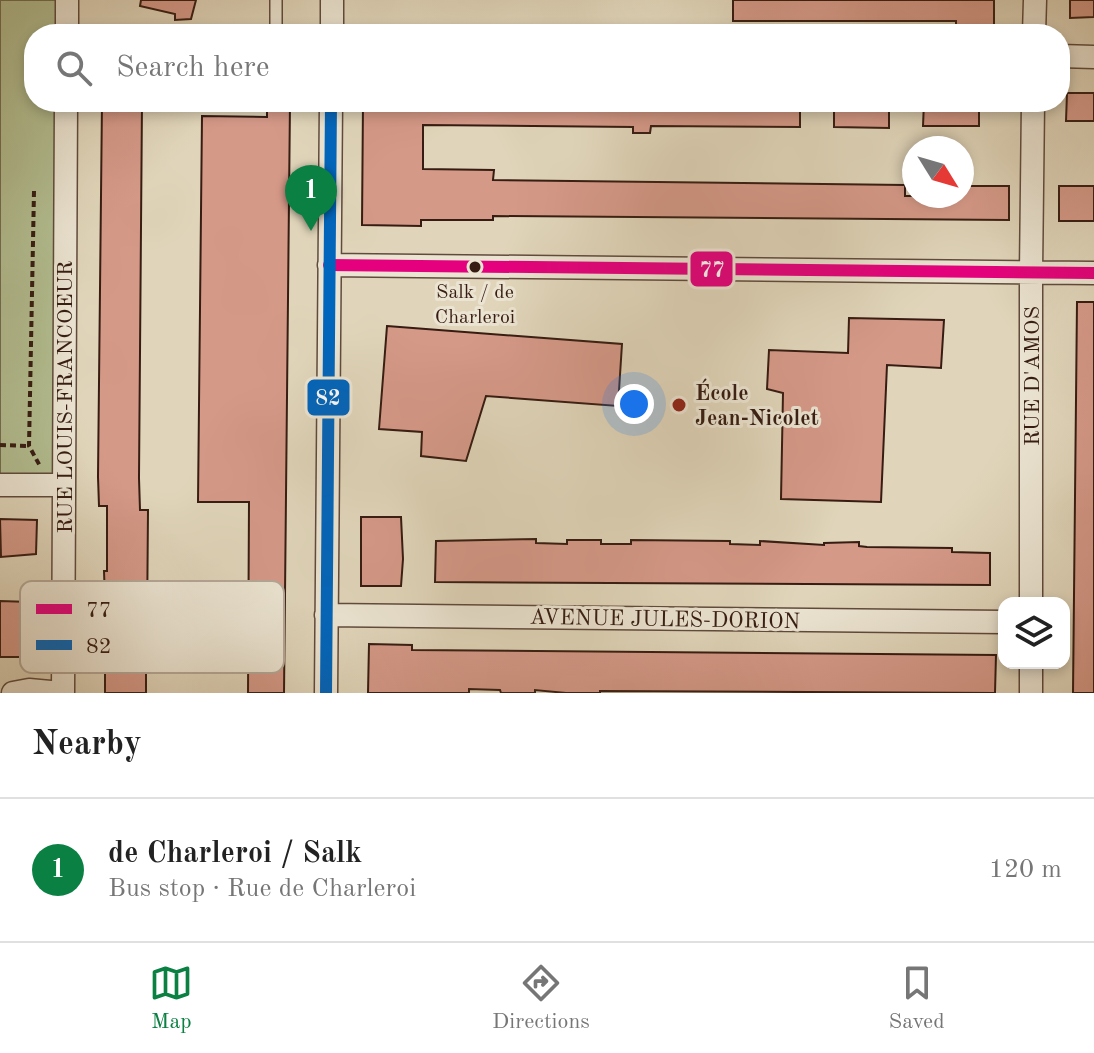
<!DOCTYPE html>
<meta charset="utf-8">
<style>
:root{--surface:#fff;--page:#f6f6f6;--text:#222;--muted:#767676;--line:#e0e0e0;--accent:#0b8043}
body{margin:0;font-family:"Old Standard TT",serif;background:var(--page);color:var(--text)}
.controls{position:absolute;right:24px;bottom:24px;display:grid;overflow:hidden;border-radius:16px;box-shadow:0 4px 12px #0003}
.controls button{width:72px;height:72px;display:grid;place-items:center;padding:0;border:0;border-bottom:2px solid var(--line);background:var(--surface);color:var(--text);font:40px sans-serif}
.compass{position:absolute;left:902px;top:136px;width:72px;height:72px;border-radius:50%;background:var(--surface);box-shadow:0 4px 12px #0003;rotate:127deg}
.you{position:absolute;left:634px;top:404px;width:28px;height:28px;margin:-20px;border:6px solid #fff;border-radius:50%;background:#1a73e8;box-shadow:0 0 0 12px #1a73e833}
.badge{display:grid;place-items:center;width:52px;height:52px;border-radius:50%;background:var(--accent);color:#fff;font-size:26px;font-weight:700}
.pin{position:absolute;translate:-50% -66px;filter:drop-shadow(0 2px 4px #0008)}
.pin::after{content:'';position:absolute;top:42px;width:28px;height:24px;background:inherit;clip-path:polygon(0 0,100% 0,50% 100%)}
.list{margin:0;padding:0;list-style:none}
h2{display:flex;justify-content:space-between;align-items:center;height:104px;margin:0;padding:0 32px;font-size:34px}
h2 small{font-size:26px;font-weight:400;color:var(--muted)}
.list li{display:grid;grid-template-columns:52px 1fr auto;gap:24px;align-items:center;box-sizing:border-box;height:144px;padding:0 32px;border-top:2px solid var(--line)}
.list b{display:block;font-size:30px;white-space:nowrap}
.list p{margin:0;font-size:26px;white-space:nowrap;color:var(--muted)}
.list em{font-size:26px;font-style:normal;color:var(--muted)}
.icon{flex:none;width:44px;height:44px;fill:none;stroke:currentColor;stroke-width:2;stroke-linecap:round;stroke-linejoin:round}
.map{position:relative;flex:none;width:1094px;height:693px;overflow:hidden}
.search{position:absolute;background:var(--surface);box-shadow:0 4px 12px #0003;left:24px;right:24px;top:24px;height:88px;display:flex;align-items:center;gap:20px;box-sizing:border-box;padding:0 28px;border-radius:32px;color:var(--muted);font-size:30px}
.sheet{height:248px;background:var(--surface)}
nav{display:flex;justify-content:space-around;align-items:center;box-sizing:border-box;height:112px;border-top:2px solid var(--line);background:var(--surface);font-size:22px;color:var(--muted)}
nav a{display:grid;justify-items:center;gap:4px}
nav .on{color:var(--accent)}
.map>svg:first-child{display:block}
.green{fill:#b2bd90;stroke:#746c51;stroke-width:2}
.building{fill:#d59988;stroke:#361c12;stroke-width:2}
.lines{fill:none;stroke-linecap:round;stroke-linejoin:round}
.lane-casing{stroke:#604a3c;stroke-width:14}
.street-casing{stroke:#604a3c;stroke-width:25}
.path{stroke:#361c12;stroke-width:4;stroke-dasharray:6 4;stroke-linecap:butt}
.lane{stroke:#ebe4d2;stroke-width:11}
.street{stroke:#ebe4d2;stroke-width:22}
.bus-1-casing{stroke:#ebe4d2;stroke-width:18}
.bus-2-casing{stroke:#ebe4d2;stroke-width:18}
.bus-1{stroke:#e5007d;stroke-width:12}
.bus-2{stroke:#0065bd;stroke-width:12}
.bus-dot{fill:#361c12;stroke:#ebe4d2;stroke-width:3}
.poi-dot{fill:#8f2418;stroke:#ebe4d2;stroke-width:3}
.labels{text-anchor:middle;stroke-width:6;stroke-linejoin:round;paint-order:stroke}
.bus-label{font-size:20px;fill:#361c12;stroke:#ebe4d2}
.street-label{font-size:22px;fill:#361c12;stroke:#ebe4d2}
.poi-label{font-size:22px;font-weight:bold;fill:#361c12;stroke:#ebe4d2;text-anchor:start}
.key{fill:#ebe4d2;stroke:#b5a898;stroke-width:2}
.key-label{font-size:22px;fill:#361c12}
.line-badge{stroke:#ebe4d2;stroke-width:3}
.badge-label{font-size:22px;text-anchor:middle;font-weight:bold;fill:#fff}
</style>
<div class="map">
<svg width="1094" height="693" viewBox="0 0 1094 693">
<rect width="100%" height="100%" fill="#e0d5ba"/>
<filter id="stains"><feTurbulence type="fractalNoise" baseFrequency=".0025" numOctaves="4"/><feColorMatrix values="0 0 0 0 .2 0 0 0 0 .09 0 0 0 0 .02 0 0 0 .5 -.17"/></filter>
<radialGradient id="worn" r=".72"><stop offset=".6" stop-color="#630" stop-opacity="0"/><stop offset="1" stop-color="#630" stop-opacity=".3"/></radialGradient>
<path class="green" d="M0,0h67v34h-33v68h32l-3,383h-63z"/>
<path class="building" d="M141,0h55l-5,19 -16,1v-6l-35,-8z
M733,0h261v27l-38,-1v-5h-223z
M1070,0h24v17l-24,1z
M1067,93h27v28h-28z
M102,102h40l-3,376 1,32h8l-1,119h-41l-2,-58h3v-65h-8l-1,-29z
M267,102h23l-6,591h-36l1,-191h-51l4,-386 65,1z
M363,102h437v25l-149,-1 -1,7h-17v-6l-210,-2v44l71,1 -1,10 412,5v11h57v-10h47v34l-516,-4v4h-72v6l-59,-1z
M834,102h55v26l-55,-1z
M924,102h55v24h-56z
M1059,186h35v35h-35z
M1077,302h17v391h-21z
M849,318l95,2 -3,48 -54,-3 -6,137 -100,-3 2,-106 -16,-4 2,-39 79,3z
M387,326l235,18 -4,62 -132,-10 -20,65 -45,-5 1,-24 -43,-3z
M361,517h40l2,42 -2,27h-40z
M0,519l37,1 -1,34 -35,3z
M536,539v4l31,1v-4h34v4h30v-4l99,1v3l30,1v-4l64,4v-2l35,-1v4l8,1 85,1v4l38,1v32l-555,-3 1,-41z
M0,601l30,1 -1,55h-29z
M369,644l43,1v5l584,5 -1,38 -395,-2v2h-34l-31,-3v3h-34l-1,-3 -31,-1v4h-101z
M105,658h41v35h-41z"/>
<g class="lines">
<g class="lane-casing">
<path id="lane" d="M276,34v-34"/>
</g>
<g class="street-casing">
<path id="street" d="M67,34v-34
M332,34v-34
M1034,34l1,-34
M1060,56l34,1
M329,265l765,8
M0,485h63
M1031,603v-331l2,-170
M326,615l678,7
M13,693l16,-3 32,3
M63,693l3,-591
M326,693l5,-591
M1031,693v-30"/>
</g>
<path class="path" d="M34,191l-5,255 11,20
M0,445l29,1"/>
<use href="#lane" class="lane"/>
<use href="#street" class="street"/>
<g class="bus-1-casing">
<path id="bus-1" d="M329,265l765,8"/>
</g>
<g class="bus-2-casing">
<path id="bus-2" d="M326,693l5,-591"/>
</g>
<use href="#bus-1" class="bus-1"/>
<use href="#bus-2" class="bus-2"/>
</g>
<circle class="bus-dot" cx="475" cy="267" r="7"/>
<circle class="poi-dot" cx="679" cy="405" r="8"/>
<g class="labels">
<g class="bus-label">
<text x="475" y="298">Salk / de<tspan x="475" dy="25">Charleroi</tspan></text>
</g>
<g class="street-label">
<text transform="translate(1031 376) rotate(-90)" y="8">RUE D'AMOS</text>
<text transform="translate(64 397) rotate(-90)" y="8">RUE LOUIS-FRANCOEUR</text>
<text transform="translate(665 618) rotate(1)" y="8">AVENUE JULES-DORION</text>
</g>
<g class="poi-label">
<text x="695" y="400">École<tspan x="695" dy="25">Jean-Nicolet</tspan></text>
</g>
</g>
<rect x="20" y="581" width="264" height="92" rx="12" class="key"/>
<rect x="36" y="604" width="36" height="10" fill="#e5007d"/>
<rect x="36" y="640" width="36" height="10" fill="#0065bd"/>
<g class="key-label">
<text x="86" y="617">77</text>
<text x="86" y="653">82</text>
</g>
<g class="line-badge">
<rect x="689" y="250" width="45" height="38" rx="8" fill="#e5007d"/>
<rect x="306" y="378" width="45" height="39" rx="8" fill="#0065bd"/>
</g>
<g class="badge-label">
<text x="712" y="277">77</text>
<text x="328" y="405">82</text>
</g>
<rect width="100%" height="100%" filter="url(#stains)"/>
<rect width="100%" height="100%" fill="url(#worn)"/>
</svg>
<div class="controls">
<button><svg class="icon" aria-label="layers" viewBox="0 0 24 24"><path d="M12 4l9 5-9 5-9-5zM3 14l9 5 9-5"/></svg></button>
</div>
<svg class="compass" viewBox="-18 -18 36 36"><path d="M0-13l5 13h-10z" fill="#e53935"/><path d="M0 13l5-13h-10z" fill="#767676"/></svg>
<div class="you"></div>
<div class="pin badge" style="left:311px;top:231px">1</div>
<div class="search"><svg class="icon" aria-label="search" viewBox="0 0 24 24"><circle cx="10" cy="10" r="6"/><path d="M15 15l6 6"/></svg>Search here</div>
</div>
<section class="sheet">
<h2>Nearby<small></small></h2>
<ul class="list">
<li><span class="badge">1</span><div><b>de Charleroi / Salk</b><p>Bus stop · Rue de Charleroi</p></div><em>120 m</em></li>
</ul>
</section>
<nav>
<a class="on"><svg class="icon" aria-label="map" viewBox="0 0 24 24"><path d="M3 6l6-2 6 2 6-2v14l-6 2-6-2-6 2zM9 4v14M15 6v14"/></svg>Map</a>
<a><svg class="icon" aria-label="directions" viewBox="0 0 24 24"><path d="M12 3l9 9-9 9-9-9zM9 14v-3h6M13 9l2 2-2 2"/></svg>Directions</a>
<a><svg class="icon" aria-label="saved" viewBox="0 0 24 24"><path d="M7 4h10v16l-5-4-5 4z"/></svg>Saved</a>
</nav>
